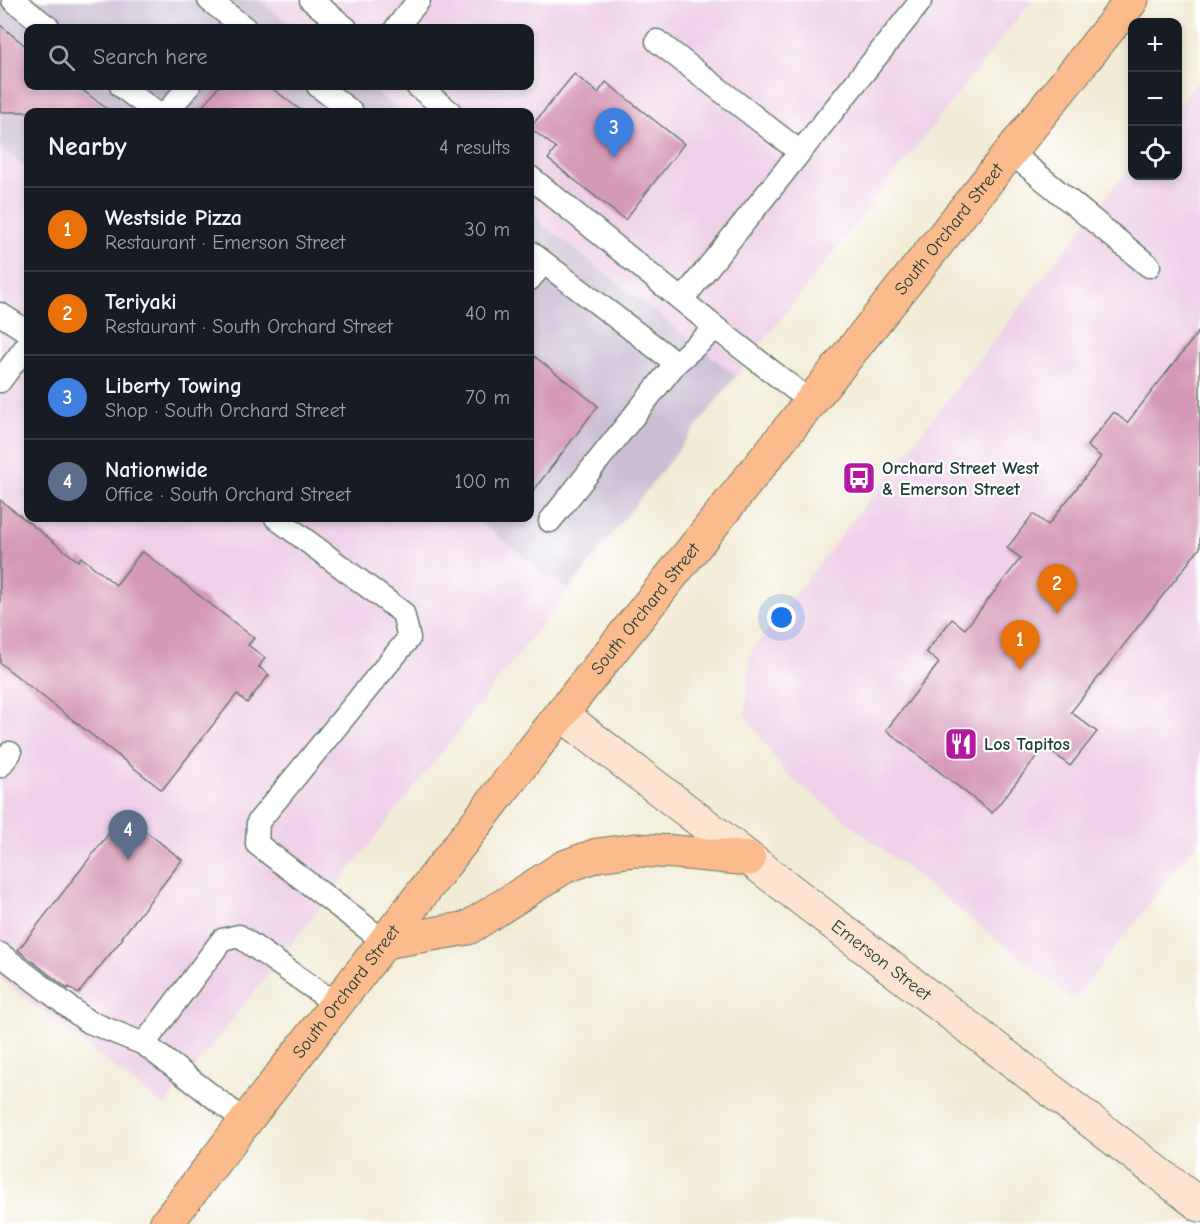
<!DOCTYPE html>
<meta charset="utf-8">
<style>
:root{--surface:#171b24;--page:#242831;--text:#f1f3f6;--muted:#9ea1a6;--line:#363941;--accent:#0b8043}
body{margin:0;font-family:"Comic Neue",sans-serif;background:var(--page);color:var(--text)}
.controls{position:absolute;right:18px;top:18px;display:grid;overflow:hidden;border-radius:12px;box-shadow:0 3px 9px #0003}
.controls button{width:54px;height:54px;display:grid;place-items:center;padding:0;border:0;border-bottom:2px solid var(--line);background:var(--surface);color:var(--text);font:30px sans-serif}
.you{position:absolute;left:782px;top:618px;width:21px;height:21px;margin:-15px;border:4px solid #fff;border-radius:50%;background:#1a73e8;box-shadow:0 0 0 9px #1a73e833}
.badge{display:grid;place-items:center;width:39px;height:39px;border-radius:50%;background:var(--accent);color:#fff;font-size:20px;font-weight:700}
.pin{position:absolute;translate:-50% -50px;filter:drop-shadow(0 2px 3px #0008)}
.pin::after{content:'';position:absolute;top:32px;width:21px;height:18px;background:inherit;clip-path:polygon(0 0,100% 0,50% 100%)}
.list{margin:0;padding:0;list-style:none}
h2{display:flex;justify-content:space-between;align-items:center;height:78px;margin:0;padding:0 24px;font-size:26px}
h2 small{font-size:20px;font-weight:400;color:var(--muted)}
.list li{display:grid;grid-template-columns:39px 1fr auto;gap:18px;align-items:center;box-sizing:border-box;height:84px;padding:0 24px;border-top:2px solid var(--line)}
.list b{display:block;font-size:22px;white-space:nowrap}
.list p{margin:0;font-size:20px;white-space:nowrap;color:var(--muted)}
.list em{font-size:20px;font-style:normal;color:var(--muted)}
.icon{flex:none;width:33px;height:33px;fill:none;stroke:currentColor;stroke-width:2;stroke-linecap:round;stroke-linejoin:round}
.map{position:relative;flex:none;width:1200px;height:1224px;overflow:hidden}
.search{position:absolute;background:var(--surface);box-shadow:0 3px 9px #0003;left:24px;top:24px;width:510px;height:66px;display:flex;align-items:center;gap:15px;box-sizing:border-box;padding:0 21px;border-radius:12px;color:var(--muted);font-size:22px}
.panel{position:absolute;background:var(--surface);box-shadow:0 3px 9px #0003;left:24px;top:108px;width:510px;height:414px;border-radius:12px}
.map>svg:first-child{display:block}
.built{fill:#eed0e8}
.industrial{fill:#ccbed4}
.building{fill:#d599b8}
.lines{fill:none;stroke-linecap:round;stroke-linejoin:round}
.service-casing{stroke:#697a6c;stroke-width:25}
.secondary-casing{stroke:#697a6c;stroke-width:35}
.primary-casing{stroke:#697a6c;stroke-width:35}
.service{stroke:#fff;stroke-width:22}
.secondary{stroke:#fde4d1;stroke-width:33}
.primary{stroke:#fbbb8c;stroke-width:33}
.labels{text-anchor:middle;stroke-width:4.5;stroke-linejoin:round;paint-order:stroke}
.street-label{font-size:18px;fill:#1f3d34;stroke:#fff}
.poi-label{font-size:18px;font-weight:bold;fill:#1f3d34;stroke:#fff;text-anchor:start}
</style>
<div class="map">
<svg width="1200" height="1224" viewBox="0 0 1200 1224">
<rect width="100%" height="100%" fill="#fff"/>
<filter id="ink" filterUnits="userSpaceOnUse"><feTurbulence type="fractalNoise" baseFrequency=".0167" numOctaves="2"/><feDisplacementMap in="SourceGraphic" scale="12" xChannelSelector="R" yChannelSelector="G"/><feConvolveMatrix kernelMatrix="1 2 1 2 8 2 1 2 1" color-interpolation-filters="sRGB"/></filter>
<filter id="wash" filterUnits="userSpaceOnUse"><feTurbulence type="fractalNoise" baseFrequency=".008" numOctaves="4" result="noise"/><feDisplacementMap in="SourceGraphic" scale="24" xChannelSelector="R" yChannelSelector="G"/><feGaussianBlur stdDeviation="1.35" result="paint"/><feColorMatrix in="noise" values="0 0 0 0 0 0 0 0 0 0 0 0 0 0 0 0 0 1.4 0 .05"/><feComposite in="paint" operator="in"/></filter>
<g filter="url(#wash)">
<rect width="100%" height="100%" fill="#f2ebd5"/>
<path class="built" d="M259,0h773l-296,376 -206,-162v-102h-129l-34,-26h163v-58h-235z
M1200,78v761l-126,161 -289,-227 -40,-59 6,-63 381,-487v12h46v-70z
M0,147l28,22v349h446l94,73 -404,516 -164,-129z"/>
<path class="industrial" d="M0,0h259l36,28h-267v58h339l34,26h-373v57l-28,-22z
M530,214l206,162 -168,215 -94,-73h56z"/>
<g id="blocks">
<path class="building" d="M0,25l28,23v38h49l34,26h-111z
M574,74l24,19 8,-11 78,62 -59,76 -77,-61 8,-11 -26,-20z
M219,86h50l34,26h-105z
M1200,330v218l-129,164 26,20 -27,34 -25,-20 -53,67 -106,-83 53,-67 -13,-11 26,-33 13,10 56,-71 -14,-10 26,-34 15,11 53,-68 -14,-11 27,-34 13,11z
M530,353l68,53 -68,89z
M0,500l78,61 3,-4 35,28 26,-34 112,87 -6,7 17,13 -6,9 10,8 -22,28 -10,-9 -75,96 -162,-127z
M124,814l58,46 -60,77 1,1 -45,56 -9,-7 -1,2 -50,-39z"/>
</g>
</g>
<g filter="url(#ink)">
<use href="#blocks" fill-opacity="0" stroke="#697a6c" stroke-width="1.5"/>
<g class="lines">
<g class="service-casing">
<path id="service" d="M13,0l36,28
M209,0l36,28
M311,0l35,28
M396,28l23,-28
M657,41l143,111
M121,86l34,26
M318,86l34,26
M417,86l33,26
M167,112l22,-26
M1010,152l139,114
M530,177l186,151
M530,252l146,111
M530,279l13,-16
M682,300l238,-298
M0,314l28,18
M0,381l28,-37
M276,518l127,95 6,25 -151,184 -1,22 128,98
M550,521l126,-158 40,-35 95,74
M0,766l10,-13
M0,954l87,67 57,23 101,77
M144,1044l78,-104 17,-4 97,68"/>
</g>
<g class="secondary-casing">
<g id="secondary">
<path id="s1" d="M561,714l639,491"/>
</g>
</g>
<g class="primary-casing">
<g id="primary">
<path d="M385,942l83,-14 96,-61 33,-12 39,-5 40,2 73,7"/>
<path id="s2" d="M166,1224l395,-510 571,-714"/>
</g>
</g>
<use href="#service" class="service"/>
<use href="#secondary" class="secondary"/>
<use href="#primary" class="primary"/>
</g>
</g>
<defs>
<g id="bus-square" transform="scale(1.725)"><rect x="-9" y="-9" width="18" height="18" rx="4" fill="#b5179e" stroke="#fff"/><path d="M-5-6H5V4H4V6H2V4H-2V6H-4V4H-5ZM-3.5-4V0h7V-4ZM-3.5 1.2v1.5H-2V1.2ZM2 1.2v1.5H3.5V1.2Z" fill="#fff"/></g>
<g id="restaurant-square" transform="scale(1.725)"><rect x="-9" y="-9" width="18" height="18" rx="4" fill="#b5179e" stroke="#fff"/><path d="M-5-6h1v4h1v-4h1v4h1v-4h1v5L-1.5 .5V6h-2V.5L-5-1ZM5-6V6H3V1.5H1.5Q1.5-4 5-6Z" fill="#fff"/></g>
</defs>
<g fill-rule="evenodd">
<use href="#bus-square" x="859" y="478"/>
<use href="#restaurant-square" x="961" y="744"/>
</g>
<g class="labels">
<g class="street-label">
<text dy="6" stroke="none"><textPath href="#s2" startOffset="1266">South Orchard Street</textPath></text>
<text dy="6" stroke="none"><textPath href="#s2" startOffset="780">South Orchard Street</textPath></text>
<text dy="6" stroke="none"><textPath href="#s1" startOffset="404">Emerson Street</textPath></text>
<text dy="6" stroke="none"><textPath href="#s2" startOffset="294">South Orchard Street</textPath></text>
</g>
<g class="poi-label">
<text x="882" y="474">Orchard Street West<tspan x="882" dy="21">&amp; Emerson Street</tspan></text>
<text x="984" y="750">Los Tapitos</text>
</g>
</g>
</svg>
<div class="controls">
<button>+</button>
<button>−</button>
<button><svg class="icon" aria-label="locate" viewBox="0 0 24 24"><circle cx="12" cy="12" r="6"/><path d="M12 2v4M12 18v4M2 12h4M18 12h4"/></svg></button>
</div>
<div class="you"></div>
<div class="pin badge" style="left:1020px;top:670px;background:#e8710a">1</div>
<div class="pin badge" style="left:1057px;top:614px;background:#e8710a">2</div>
<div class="pin badge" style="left:614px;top:158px;background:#3f7fe0">3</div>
<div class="pin badge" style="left:128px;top:860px;background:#5c6f8a">4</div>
<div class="search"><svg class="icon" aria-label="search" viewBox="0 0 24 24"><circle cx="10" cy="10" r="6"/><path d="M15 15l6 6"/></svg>Search here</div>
<section class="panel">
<h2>Nearby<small>4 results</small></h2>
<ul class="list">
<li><span class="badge" style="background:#e8710a">1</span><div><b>Westside Pizza</b><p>Restaurant · Emerson Street</p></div><em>30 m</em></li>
<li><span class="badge" style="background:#e8710a">2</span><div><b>Teriyaki</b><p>Restaurant · South Orchard Street</p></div><em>40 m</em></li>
<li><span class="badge" style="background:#3f7fe0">3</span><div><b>Liberty Towing</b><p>Shop · South Orchard Street</p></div><em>70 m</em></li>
<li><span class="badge" style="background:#5c6f8a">4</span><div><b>Nationwide</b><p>Office · South Orchard Street</p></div><em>100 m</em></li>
</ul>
</section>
</div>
